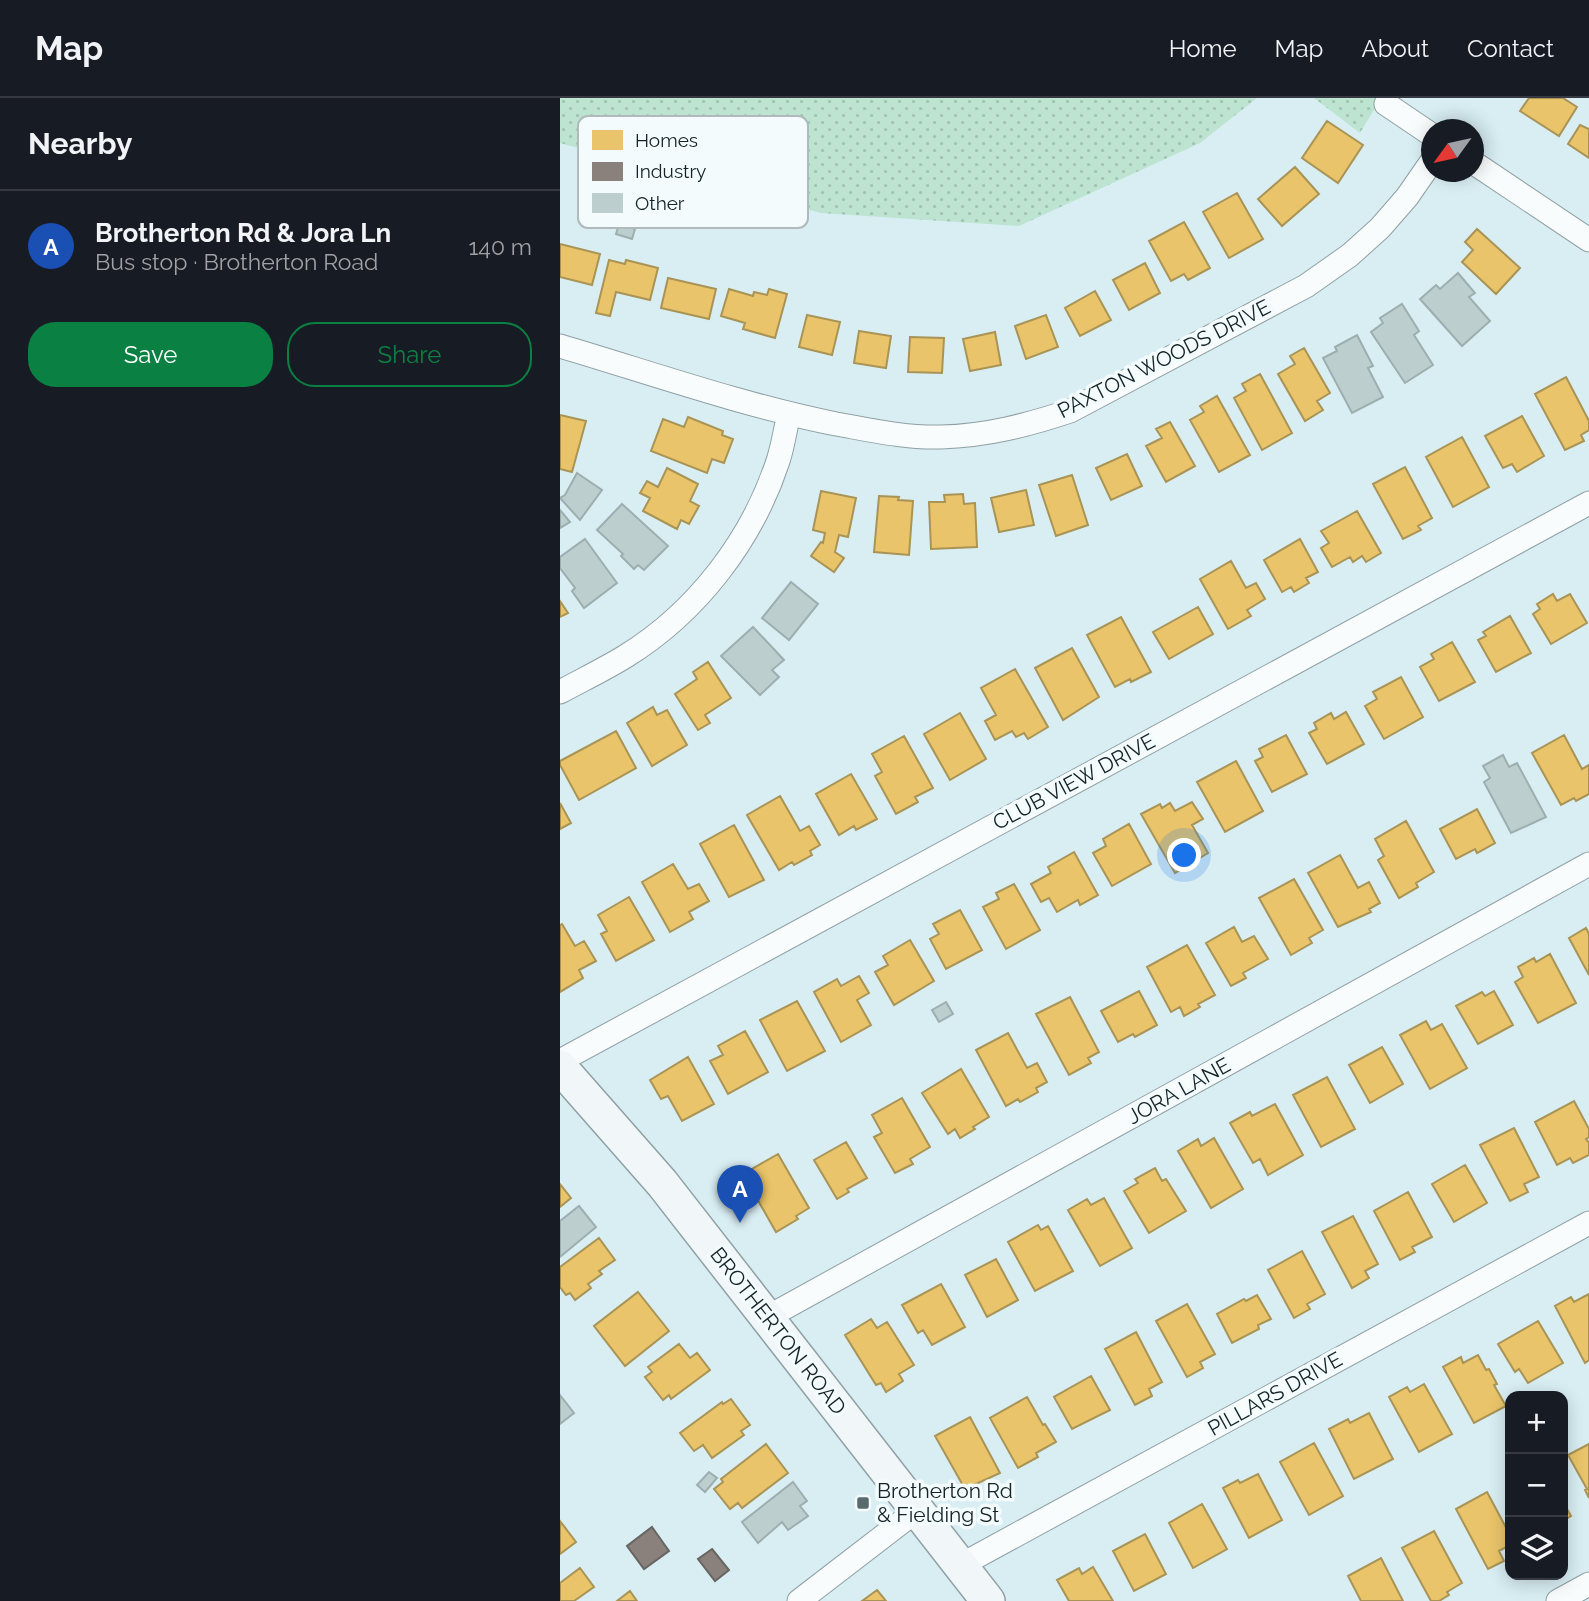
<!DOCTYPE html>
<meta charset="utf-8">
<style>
:root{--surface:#171b24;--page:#20242c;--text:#f1f3f6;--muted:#9ea1a6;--line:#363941;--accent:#0b8043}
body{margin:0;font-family:Raleway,sans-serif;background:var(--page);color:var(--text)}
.controls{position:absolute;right:21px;bottom:21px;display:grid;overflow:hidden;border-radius:14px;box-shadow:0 4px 18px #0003}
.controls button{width:63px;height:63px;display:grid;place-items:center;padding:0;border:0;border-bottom:2px solid var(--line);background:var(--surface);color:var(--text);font:35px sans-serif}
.compass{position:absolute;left:861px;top:21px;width:63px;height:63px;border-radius:50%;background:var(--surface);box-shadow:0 4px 18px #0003;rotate:237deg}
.you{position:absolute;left:625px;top:758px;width:24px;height:24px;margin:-18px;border:5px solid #fff;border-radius:50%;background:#1a73e8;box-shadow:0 0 0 10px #1a73e833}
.badge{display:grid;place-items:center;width:46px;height:46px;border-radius:50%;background:var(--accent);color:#fff;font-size:23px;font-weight:700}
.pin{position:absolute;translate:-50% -58px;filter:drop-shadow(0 2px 4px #0008)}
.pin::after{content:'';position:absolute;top:37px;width:24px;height:21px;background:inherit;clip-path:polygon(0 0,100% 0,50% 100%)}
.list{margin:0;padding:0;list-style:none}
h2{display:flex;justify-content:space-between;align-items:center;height:91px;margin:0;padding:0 28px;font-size:30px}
h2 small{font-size:23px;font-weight:400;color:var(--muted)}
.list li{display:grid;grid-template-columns:46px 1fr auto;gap:21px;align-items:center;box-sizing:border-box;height:112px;padding:0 28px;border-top:2px solid var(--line)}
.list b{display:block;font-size:26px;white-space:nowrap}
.list p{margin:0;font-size:23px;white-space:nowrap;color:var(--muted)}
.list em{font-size:23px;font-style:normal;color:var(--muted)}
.actions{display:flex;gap:14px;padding:21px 28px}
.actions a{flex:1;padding:16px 0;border:2px solid var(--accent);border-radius:28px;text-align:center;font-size:24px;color:var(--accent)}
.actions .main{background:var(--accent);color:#fff}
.icon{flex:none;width:38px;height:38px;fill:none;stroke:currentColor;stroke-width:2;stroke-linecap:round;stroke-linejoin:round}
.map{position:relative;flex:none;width:1029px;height:1503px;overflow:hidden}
header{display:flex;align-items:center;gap:42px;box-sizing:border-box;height:98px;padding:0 35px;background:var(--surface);border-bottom:2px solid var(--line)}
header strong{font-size:33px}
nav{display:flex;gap:38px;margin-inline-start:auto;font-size:24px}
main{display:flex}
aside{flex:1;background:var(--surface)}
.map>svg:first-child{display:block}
.grass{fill:url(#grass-dots)}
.homes{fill:#e9c46a;stroke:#a99456;stroke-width:2}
.industry{fill:#8a817c;stroke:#676562;stroke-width:2}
.building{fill:#bdcecf;stroke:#9daeaf;stroke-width:2}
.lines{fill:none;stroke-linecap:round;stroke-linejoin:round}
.street-casing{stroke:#8fa0a4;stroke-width:25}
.secondary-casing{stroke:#8fa0a4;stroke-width:36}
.street{stroke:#f9fcfd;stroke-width:23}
.secondary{stroke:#f1f6f9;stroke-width:33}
.poi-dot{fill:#596a6e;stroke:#f3fbfd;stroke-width:2.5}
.labels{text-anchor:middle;stroke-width:7;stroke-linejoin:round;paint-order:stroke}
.street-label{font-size:21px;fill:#142326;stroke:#f3fbfd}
.poi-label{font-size:21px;fill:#142326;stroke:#f3fbfd;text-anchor:start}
.key{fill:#f3fbfd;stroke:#b0babc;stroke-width:2}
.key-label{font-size:19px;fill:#142326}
</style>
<header>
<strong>Map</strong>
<nav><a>Home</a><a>Map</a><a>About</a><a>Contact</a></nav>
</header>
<main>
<aside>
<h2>Nearby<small></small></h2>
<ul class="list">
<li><span class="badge" style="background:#1a4fb4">A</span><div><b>Brotherton Rd &amp; Jora Ln</b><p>Bus stop · Brotherton Road</p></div><em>140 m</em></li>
</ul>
<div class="actions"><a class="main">Save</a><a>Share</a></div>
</aside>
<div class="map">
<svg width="1029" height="1503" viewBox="0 0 1029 1503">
<defs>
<pattern id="grass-dots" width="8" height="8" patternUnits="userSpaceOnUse" patternTransform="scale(1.75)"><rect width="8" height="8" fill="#bce4d0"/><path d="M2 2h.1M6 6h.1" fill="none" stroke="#a1c3b2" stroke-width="1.8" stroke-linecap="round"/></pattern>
</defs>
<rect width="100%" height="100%" fill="#d8eef3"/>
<path class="grass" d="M0,0h697l-57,45 -181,83 -198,-13 -261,-70z
M754,0h67l-21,35z"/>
<path class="homes" d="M969,0h34l14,9 -18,29 -39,-25z
M767,23l36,24 -25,38 -36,-25z
M1020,27l9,4v29l-21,-14z
M735,69l24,27 -37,32 -24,-27z
M677,95l26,46 -34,19 -26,-46z
M624,124l26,46 -22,12 -4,-6 -13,7 -22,-40z
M917,131l43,39 -24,26 -34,-32 11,-12 -8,-8z
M0,146l40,10 -8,31 -32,-8z
M49,162l16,4 1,-4 32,8 -8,32 -34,-8 -6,24 -14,-3z
M585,165l15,30 -31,17 -16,-30z
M108,180l48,11 -7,30 -48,-11z
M169,191l24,7 1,-4 13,3 2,-6 18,5 -12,44 -32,-9 2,-6 -24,-7z
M535,193l16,29 -31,16 -15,-28z
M247,217l33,7 -8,33 -33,-8z
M486,217l12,32 -32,12 -11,-33z
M299,233l32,5 -5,32 -32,-5z
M435,234l6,33 -31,6 -7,-32z
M350,239l34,1 -2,35 -34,-1z
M744,250l26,45 -13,8 6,9 -18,11 -27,-47 17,-10 -5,-8z
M700,276l32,59 -30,17 -28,-52 12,-7 -4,-7z
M1006,279l23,44v9l-8,5 3,6 -19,9 -30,-56z
M657,298l33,59 -31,17 -29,-52 14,-8 -4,-6z
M0,317l26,6 -14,51 -12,-3z
M962,318l22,40 -27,16 -5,-8 -9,4 -18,-32z
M128,319l35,14 -1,4 11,4 -9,24 -12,-4 -5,14 -56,-22 12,-32 21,8z
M610,324l25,44 -29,16 -20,-36 16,-8 -6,-9z
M902,339l27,50 -36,20 -27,-50z
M567,356l15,32 -31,14 -15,-32z
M845,369l27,51 -14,8 3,4 -18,9 -30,-55z
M107,370l31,16 -8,17 9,5 -10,18 -8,-4 -4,9 -34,-18 7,-13 -10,-5 7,-12 11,6z
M512,377l16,50 -32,11 -17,-51z
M466,392l8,35 -35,7 -8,-34z
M261,393l35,7 -8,39 -9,-2 -4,17 9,6 -10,14 -23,-16 10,-14 2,1 2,-10 -12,-3z
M403,396l1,10 11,-1 2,44 -46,2 -2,-47h16l-1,-7z
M319,398l20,1 -1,3 15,1 -4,54 -35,-3z
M797,413l24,42 -15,9 -4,-6 -9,6 -3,-5 -18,10 -11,-19 8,-5 -8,-12z
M740,441l18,33 -12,6 3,5 -15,9 -3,-5 -9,5 -18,-32z
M671,463l15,27 10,-5 9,16 -18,11 4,6 -23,13 -28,-50z
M993,496l4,7 13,-7 17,29 -36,21 -18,-30 7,-5 -3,-5z
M0,503l8,12 -8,4z
M638,509l15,27 -44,25 -16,-27z
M950,518l21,37 -35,19 -18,-32 8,-4 -3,-4z
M561,519l30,55 -20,10 -1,-3 -15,8 -28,-52z
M892,544l23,40 -36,19 -19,-34 14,-8 -3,-5z
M512,550l27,49 -36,23 -28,-52z
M148,564l23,36 -26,17 5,8 -12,7 -23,-36 22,-15 -4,-7z
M455,571l33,58 -20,12 -4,-6 -8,4 -4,-6 -17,9 -10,-19 11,-6 -15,-27z
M841,579l22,40 -39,22 -19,-33 12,-7 -4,-7z
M93,609l4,8 10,-5 20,35 -35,21 -25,-43z
M786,614l18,32 -37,20 -18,-31 8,-4 -3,-6 17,-10 3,6z
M400,615l26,46 -36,21 -26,-46z
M56,633l20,37 -57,32 -19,-35v-4z
M726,637l21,39 -35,18 -17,-31 8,-4 -4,-8z
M1004,637l18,34 7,-4v29l-13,7 -2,-3 -13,7 -29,-52z
M344,638l29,52 -18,9 3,5 -22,12 -21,-38 7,-4 -10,-18z
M676,663l27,50 -38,21 -28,-50z
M291,676l26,45 -21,11 -2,-4 -15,9 -23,-41z
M220,698l20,35 9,-5 11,19 -10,6 2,4 -18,10 -2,-3 -13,8 -32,-55z
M632,704l11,17 -11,6 16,28 -33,20 -34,-59 19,-10 2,4 8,-5 5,8z
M0,705l11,20 -11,6z
M917,711l18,34 -18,10 -2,-4 -19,10 -16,-30z
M846,723l28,51 -18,11 2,4 -19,11 -21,-38 6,-4 -9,-17z
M569,726l22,40 -39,22 -19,-33 13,-7 -3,-7z
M174,727l30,55 -35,17 -29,-53z
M514,754l24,43 -18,10 -2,-5 -21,12 -8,-14 -8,4 -10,-18 20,-11 -3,-6z
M780,757l18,33 11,-6 11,21 -11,6 2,3 -33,15 -30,-54z
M113,766l15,25 11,-5 10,17 -20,11 4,7 -23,13 -28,-50z
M734,781l29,51 -14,8 3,5 -21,12 -32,-57z
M454,786l26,46 -34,19 -23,-42 16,-8 -3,-6z
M69,799l25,43 -38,21 -15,-27 6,-3 -9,-16z
M400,812l22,40 -36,19 -16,-30 9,-5 -6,-10z
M2,826l13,22 9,-5 12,20 -17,9 4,8 -23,14v-67z
M674,829l8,15 12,-6 14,23 -25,14 3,5 -15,8 -25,-43z
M1026,830l3,6v41l-20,-37z
M350,842l24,41 -40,24 -19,-33 13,-7 -5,-9z
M627,847l28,50 -17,9 2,3 -16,9 -4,-9 -9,5 -24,-45z
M990,856l26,49 -38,20 -23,-41 8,-5 -5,-10 16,-9 2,4z
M299,878l10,17 -12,7 14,25 -30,17 -27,-50 23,-13 4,7z
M579,893l18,34 -22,12 -2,-3 -15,8 -17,-31z
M934,893l19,34 -35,19 -22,-38 26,-14 3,4z
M510,899l29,55 -11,6 3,5 -22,12 -33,-61z
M237,903l28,50 -38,20 -27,-51z
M866,923l5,9 11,-6 25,44 -37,21 -30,-54z
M185,933l23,41 -40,22 -18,-33 13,-6 -5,-9z
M448,935l19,35 10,-5 10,19 -11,6 2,4 -18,10 -2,-3 -12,7 -30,-56z
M822,949l21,37 -33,19 -21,-38z
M128,959l26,47 -32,17 -14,-25 -7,3 -11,-19z
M401,971l28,48 -16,10 2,2 -15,9 -5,-9 -7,5 -26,-41z
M767,979l28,52 -34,18 -28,-52z
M342,1000l28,49 -20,12 3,5 -18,9 -21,-36 8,-4 -10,-18z
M1014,1003l15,28v8l-3,2 3,4v12l-16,8 -3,-5 -13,7 -22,-43z
M715,1006l28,51 -35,20 -8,-16 -7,4 -23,-40 20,-11 2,4z
M954,1030l25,49 -15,7 4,8 -18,9 -30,-56z
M654,1040l29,51 -32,19 -33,-57 20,-12 3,7z
M286,1044l21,36 -20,11 2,3 -12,7 -23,-39z
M218,1056l31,54 -13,8 2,3 -22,13 -33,-58z
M905,1067l22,38 -33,19 -22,-38z
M595,1070l7,13 4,-2 20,32 -37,22 -25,-42 14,-8 -3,-4z
M0,1086l11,14 -11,9z
M848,1094l24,45 -20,10 3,5 -15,8 -26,-49z
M544,1100l28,50 -32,18 -32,-56 19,-11 4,6z
M793,1118l25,48 -13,7 4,7 -17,10 -30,-56z
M478,1127l3,5 7,-4 25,45 -38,20 -27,-49z
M39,1140l16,22 -16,11 3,3 -14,10 3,4 -16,12 -5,-7 -4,2 -6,-8v-20z
M742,1153l23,43 -18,10 3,5 -16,9 -26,-48z
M436,1161l22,41 -31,17 -22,-42z
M381,1186l24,43 -33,18 -9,-15 -5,3 -16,-28z
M78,1194l31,39 -44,35 -31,-40z
M1029,1196v66l-4,3 -30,-57 16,-9 3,5z
M697,1197l14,24 -13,6 1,4 -27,14 -15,-29 27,-15 2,2z
M627,1206l28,50 -15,8 3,6 -16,9 -31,-56z
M311,1221l6,9 10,-6 27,43 -15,9 4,7 -17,11 -5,-9 -5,2 -31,-50z
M978,1223l25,42 -35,20 -9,-14 -4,3 -17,-28z
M576,1234l26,50 -13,7 3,7 -17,9 -30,-56z
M119,1246l11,14 7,-5 13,17 -39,29 -2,-4 -6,5 -18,-23 7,-5 -4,-5z
M918,1257l8,15 3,-1 8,15 -3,1 12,21 -32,17 -31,-56 18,-10 2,6z
M531,1278l19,34 -38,19 -18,-32z
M864,1286l28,50 -33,18 -30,-55 18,-10 3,5z
M467,1299l16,28 2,-1 11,18 -20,11 2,4 -20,11 -28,-50z
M171,1301l19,26 -9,6 3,4 -32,23 -9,-13 -9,6 -14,-18 42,-31 1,2z
M809,1315l24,46 -39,20 -25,-50 19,-10 2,4z
M410,1319l30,56 -35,16 -30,-53z
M754,1345l29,53 -34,19 -29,-53z
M206,1346l22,29 -46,35 -4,-5 -8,6 -16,-20 9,-7 -2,-3z
M1029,1346v54l-4,-8 2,-1 -19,-34z
M698,1376l24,46 -33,18 -26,-50 15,-8 2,3z
M927,1394l23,43v10l-11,6 5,10 -16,8 -32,-60z
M1003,1404l8,14 -8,5z
M642,1406l25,45 -34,19 -24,-45z
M0,1423l16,21 -16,12z
M874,1433l28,52 -15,9 2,3 -10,6h-8l-29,-53z
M585,1436l21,40 -32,17 -21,-40z
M821,1460l22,43h-42l-13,-25z
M533,1469l20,34h-44l-12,-21 22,-12 3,6z
M20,1470l14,19 -20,14h-14v-18z
M317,1492l9,11h-24z
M70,1493l7,10h-20z"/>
<path class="industry" d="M92,1429l17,24 -25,18 -17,-23z
M152,1451l17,21 -14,11 -17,-22z"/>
<path class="building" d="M59,126l16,5 -3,10 -16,-5z
M898,175l17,20 -6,4 21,24 -28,25 -42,-47 16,-14 4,4z
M842,206l17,27 -5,4 19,30 -28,18 -34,-51 12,-9 -3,-5z
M797,237l16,31 -5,2 15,29 -31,16 -29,-55 14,-7 -2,-4z
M17,375l25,17 -22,30 -20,-22 5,-3z
M62,406l46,42 -24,24 -6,-5 -4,4 -13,-13 2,-2 -26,-24z
M0,412l10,12 -10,6z
M25,441l32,44 -33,25 -12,-17 3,-3 -15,-20v-11z
M231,484l27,22 -29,36 -27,-22z
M193,529l31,33 -12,10 7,7 -19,18 -39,-39z
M943,657l6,12 8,-4 29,54 -35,16 -27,-51 6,-4 -7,-12z
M386,904l7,12 -14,8 -7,-12z
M19,1108l17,21 -36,30v-36z
M0,1297l14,18 -14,11z
M149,1374l8,6 -12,14 -8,-7z
M233,1384l14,19 -7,5 8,10 -20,14 -6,-8 -24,21 -16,-21z"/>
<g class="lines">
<g class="street-casing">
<path id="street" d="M826,6l46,31
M914,65l115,77
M0,248c91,27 182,59 276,78 34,6 69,14 105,13 45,-1 87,-12 129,-26l236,-125 44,-31 30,-27 27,-31 25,-36
M0,594c22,-12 45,-23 66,-36 71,-44 126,-116 152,-195 5,-15 7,-31 11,-47
M0,963l1029,-558
M208,1219l821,-453
M401,1467l628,-342
M239,1503l117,-90
M998,1503l31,-17"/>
</g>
<g class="secondary-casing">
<path id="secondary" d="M0,969l102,116 326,418"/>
</g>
<use href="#street" class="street"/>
<use href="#secondary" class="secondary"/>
</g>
<rect class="poi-dot" x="296" y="1398" width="14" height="14" rx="3.5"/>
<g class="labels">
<g class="street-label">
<text transform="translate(604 261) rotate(-27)" y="7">PAXTON WOODS DRIVE</text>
<text transform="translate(514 684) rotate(-28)" y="7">CLUB VIEW DRIVE</text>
<text transform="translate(619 993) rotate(-29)" y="7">JORA LANE</text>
<text transform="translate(218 1233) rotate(52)" y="7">BROTHERTON ROAD</text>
<text transform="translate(715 1296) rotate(-29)" y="7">PILLARS DRIVE</text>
</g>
<g class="poi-label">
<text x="317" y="1400">Brotherton Rd<tspan x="317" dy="24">&amp; Fielding St</tspan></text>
</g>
</g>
<rect x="18" y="18" width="230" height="112" rx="10" class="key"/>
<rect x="32" y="32" width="31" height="20" fill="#e9c46a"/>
<rect x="32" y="64" width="31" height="19" fill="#8a817c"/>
<rect x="32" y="95" width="31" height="20" fill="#bdcecf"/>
<g class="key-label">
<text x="75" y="49">Homes</text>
<text x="75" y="80">Industry</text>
<text x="75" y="112">Other</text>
</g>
</svg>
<div class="controls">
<button>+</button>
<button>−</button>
<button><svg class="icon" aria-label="layers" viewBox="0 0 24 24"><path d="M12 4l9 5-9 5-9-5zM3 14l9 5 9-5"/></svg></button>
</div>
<svg class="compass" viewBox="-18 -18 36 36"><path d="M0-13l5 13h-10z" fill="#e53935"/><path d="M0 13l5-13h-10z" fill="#9ea1a6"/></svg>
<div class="you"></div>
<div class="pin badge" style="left:180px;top:1125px;background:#1a4fb4">A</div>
</div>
</main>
